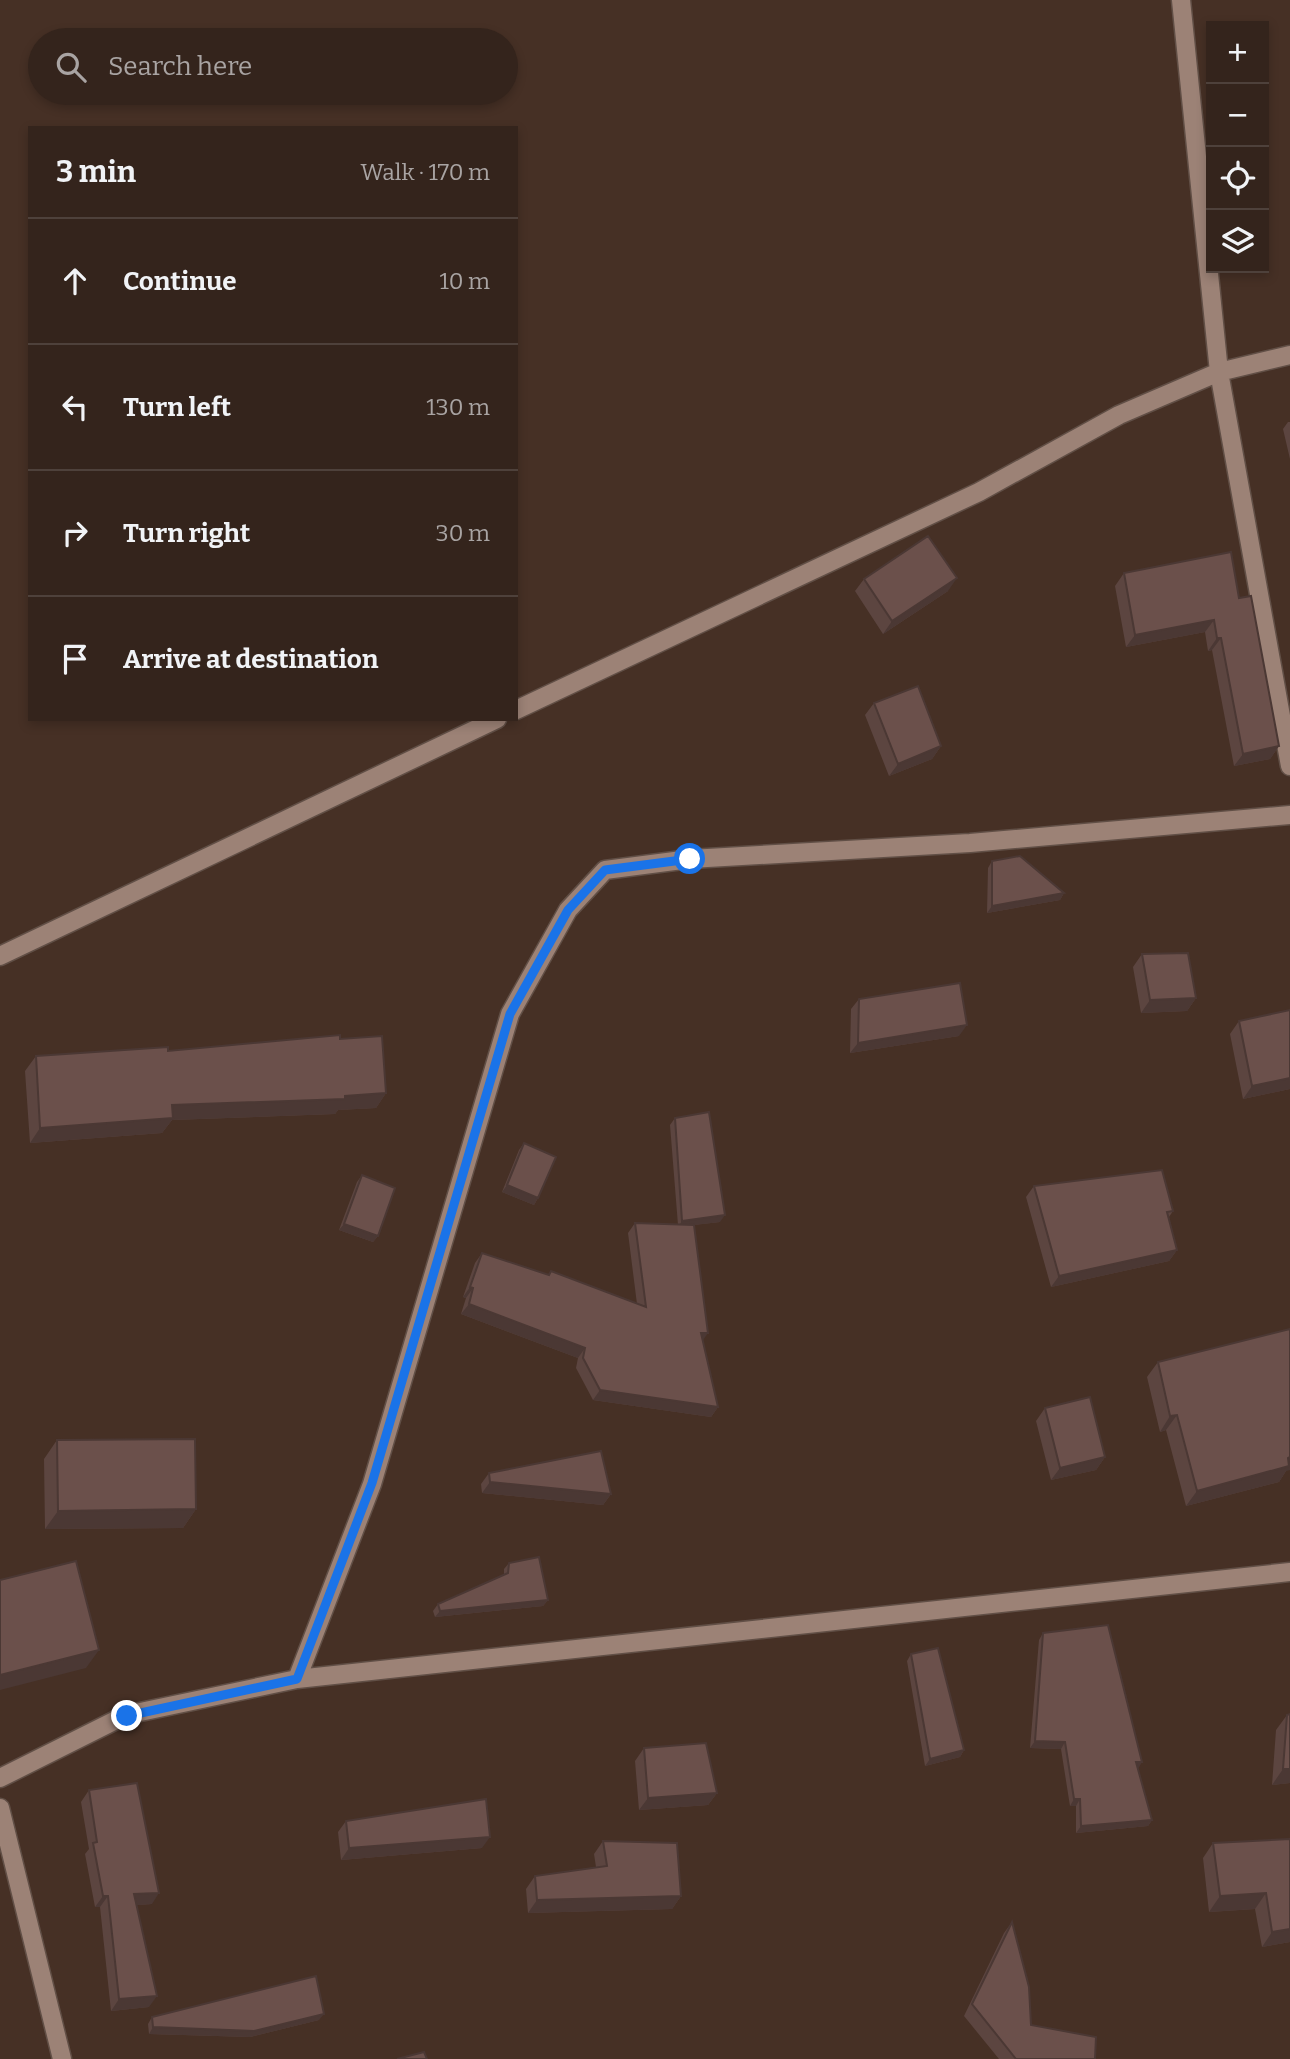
<!DOCTYPE html>
<meta charset="utf-8">
<style>
:root{--surface:#34241c;--page:#3c2c25;--text:#f1f3f6;--muted:#a9a4a3;--line:#4e413b}
body{margin:0;font-family:Bitter,serif;background:var(--page);color:var(--text)}
.controls{position:absolute;right:21px;top:21px;display:grid;overflow:hidden;border-radius:0px;box-shadow:0 4px 10px #0003}
.controls button{width:63px;height:63px;display:grid;place-items:center;padding:0;border:0;border-bottom:2px solid var(--line);background:var(--surface);color:var(--text);font:35px sans-serif}
.stop{position:absolute;width:21px;height:21px;margin:-16px;border:5px solid #1a73e8;border-radius:50%;background:#fff}
.stop.end{background:#1a73e8;border-color:#fff;box-shadow:0 2px 7px #0008}
.list{margin:0;padding:0;list-style:none}
h2{display:flex;justify-content:space-between;align-items:center;height:91px;margin:0;padding:0 28px;font-size:30px}
h2 small{font-size:23px;font-weight:400;color:var(--muted)}
.list li{display:grid;grid-template-columns:46px 1fr auto;gap:21px;align-items:center;box-sizing:border-box;height:126px;padding:0 28px;border-top:2px solid var(--line)}
.list b{display:block;font-size:26px;white-space:nowrap}
.list em{font-size:23px;font-style:normal;color:var(--muted)}
.icon{flex:none;width:38px;height:38px;fill:none;stroke:currentColor;stroke-width:2;stroke-linecap:round;stroke-linejoin:round}
.map{position:relative;flex:none;width:1290px;height:2059px;overflow:hidden}
.search{position:absolute;background:var(--surface);box-shadow:0 4px 10px #0003;left:28px;top:28px;width:490px;height:77px;display:flex;align-items:center;gap:18px;box-sizing:border-box;padding:0 24px;border-radius:38px;color:var(--muted);font-size:26px}
.panel{position:absolute;background:var(--surface);box-shadow:0 4px 10px #0003;left:28px;top:126px;width:490px;height:595px;border-radius:0px}
.map>svg:first-child{display:block}
.lines{fill:none;stroke-linecap:round;stroke-linejoin:round}
.minor-casing{stroke:#614f46;stroke-width:21}
.minor{stroke:#9c8276;stroke-width:18}
.wall{fill:#5c4540}
.shaded-wall{fill:#4b3834}
.building{fill:#6b504b;stroke:#4b3834;stroke-width:2}
.route{stroke:#1a73e8;stroke-width:9}
</style>
<div class="map">
<svg width="1290" height="2059" viewBox="0 0 1290 2059">
<rect width="100%" height="100%" fill="#463025"/>
<g class="lines">
<g class="minor-casing">
<path id="minor" d="M1181,0l38,372 71,394
M516,710l463,-218 140,-77 100,-43 71,-17
M0,956l497,-237
M297,1679l993,-107
M0,1778l126,-63 171,-36 75,-195 138,-470 58,-104 37,-40 85,-11 280,-16 320,-28
M0,1808l62,251"/>
</g>
<use href="#minor" class="minor"/>
</g>
<path class="wall" d="M1288,422h2v37l-7,-30z
M1124,573l115,25 40,148 -9,13 -36,7 -22,-116 -4,1 -3,-19 -79,15 -11,-61z
M864,579l84,12 -65,43 -28,-43z
M874,703l67,43 -9,13 -43,17 -24,-61z
M992,861l72,32 -4,7 -73,13 1,-45z
M1142,954l54,44 -9,13 -46,2 -8,-46z
M859,999l100,37 -109,17 1,-44z
M1290,1010v79l-47,10 -13,-65 9,-13z
M340,1039l46,54 -10,15 -38,2 -3,4 -163,6 -10,13 -132,10 -5,-72 11,-15 132,-5z
M675,1118l45,104 -27,3 10,116 15,66 -7,10 -118,-17 -17,-32 2,-10 -117,-44 5,-16 -3,-1 12,-34 7,-10 66,22 3,-4 86,33 -9,-71 7,-10 43,2 -8,-100z
M524,1143l14,55 -4,7 -32,-13 17,-42z
M362,1175l16,61 -5,6 -34,-12 18,-48z
M1034,1186l139,25 -4,6 8,33 -8,11 -118,26 -25,-90z
M1158,1362l128,109 -7,11 -93,24 -20,-76 -6,2 -13,-55z
M1045,1408l60,49 -9,13 -45,10 -15,-59z
M57,1440l139,69 -13,19 -138,1 -1,-70z
M489,1473l122,21 -8,11 -121,-12 -1,-9z
M509,1563l39,37 -5,6 -108,11 -2,-6 5,-7 66,-29v-6z
M1043,1633l95,136 14,51 -4,6 -72,7v-27h-6l-9,-57 -31,-1 9,-108z
M911,1654l53,96 -4,7 -35,9 -18,-105z
M1287,1715l3,68 -18,2 4,-55z
M644,1748l73,45 -9,12 -69,5 -4,-49z
M89,1790l63,114 -16,1 13,102 -38,4 -11,-104h-5l-10,-53 4,-5 -8,-47z
M346,1821l136,27 -141,12 -3,-28z
M1290,1821v121l-28,5 -7,-38 -46,3 -6,-54 10,-15 77,-4z
M603,1841l78,55 -9,13 -144,4 -2,-24 9,-13 61,-9 -2,-13z
M1012,1922l19,103 64,34h-96l-35,-43 40,-83z
M152,2017l167,3 -69,17 -101,-3 -1,-10z"/>
<path class="shaded-wall" d="M957,578l-9,13 -65,43 9,-13z
M1214,620l-9,12 -79,15 9,-12z
M1217,638h4l-9,12 -4,1z
M941,746l-9,13 -43,17 9,-12z
M1279,746l-9,13 -36,7 9,-12z
M1064,893l-4,7 -73,13 5,-7z
M1196,998l-9,13 -46,2 9,-13z
M967,1025l-8,11 -109,17 8,-10z
M1290,1078v11l-47,10 9,-13z
M386,1093l-10,15 -38,2 -3,4 -163,6 -10,13 -132,10 10,-15 132,-23z
M507,1185l31,13 -4,7 -32,-13z
M725,1215l-5,7 -42,5 4,-6z
M344,1224l34,12 -5,6 -34,-12z
M1177,1250l-8,11 -118,26 8,-11z
M470,1287l3,1 -7,10 -3,-1z
M469,1304l116,44 -7,10 -117,-44z
M701,1333h7l-7,10z
M600,1390l118,17 -7,10 -118,-17z
M1177,1415l-11,15 -6,2 10,-16z
M1105,1457l-9,13 -45,10 9,-12z
M1290,1457v13l-4,1 -7,11 -93,24 11,-15z
M490,1482l121,12 -8,11 -121,-12z
M196,1509l-13,19 -138,1 13,-18z
M548,1600l-5,6 -108,11 5,-6z
M99,1650l-13,18 -86,22v-15z
M1035,1741l30,1 -4,7 -31,-1z
M964,1750l-4,7 -35,9 5,-7z
M1136,1762h6l-4,7z
M1283,1769h7v14l-18,2z
M717,1793l-9,12 -69,5 9,-12z
M1074,1799h6l-4,7h-6z
M1152,1820l-4,6 -72,7 5,-7z
M490,1837l-8,11 -141,12 8,-12z
M159,1893l-7,11 -26,2 8,-12z
M1266,1893l-11,16 -46,3 11,-16z
M103,1896h5l-8,11h-5z
M681,1896l-9,13 -144,4 9,-13z
M1290,1929v13l-28,5 10,-15z
M157,1996l-8,11 -38,4 8,-12z
M324,2014l-5,6 -69,17 -101,-3 4,-7z"/>
<path class="building" d="M928,536l29,42 -65,43 -28,-42z
M1231,552l8,46 12,-2 28,150 -36,8 -22,-116h-4l-3,-18 -79,15 -11,-62z
M918,686l23,60 -43,18 -24,-61z
M1020,856l44,37 -72,13v-45z
M1188,953l8,45 -46,2 -8,-46z
M960,983l7,42 -109,18 1,-44z
M1290,1010v68l-38,8 -13,-65z
M340,1035v4l42,-3 4,57 -41,3v3l-173,6 1,13 -133,10 -4,-72 132,-9v4z
M709,1112l16,103 -43,6 -7,-103z
M524,1143l32,14 -18,41 -31,-13z
M1162,1170l11,41 -6,1 10,38 -118,26 -25,-90z
M362,1175l33,13 -17,48 -34,-12z
M635,1223l59,2 14,108h-7l17,74 -118,-17 -17,-32 2,-10 -116,-44 4,-16 -3,-1 12,-34 67,22 2,-4 95,36z
M1290,1329v128l-2,1 1,8 -92,25 -20,-76 -7,1 -12,-54z
M1090,1397l15,60 -45,11 -15,-60z
M195,1439l1,70 -138,2 -1,-71z
M601,1451l10,43 -121,-12 -1,-9z
M539,1557l9,43 -108,11 -2,-7 70,-31 1,-10z
M76,1561l23,89 -99,25v-95z
M1108,1625l34,137h-6l16,58 -71,6 -1,-27h-6l-9,-57 -30,-1 8,-108z
M938,1648l26,102 -34,9 -19,-105z
M1290,1714v55h-7l4,-54z
M706,1743l11,50 -69,5 -4,-50z
M137,1783l22,110 -25,1 23,102 -38,3 -11,-103h-5l-10,-53 4,-1 -8,-52z
M486,1799l4,38 -141,11 -3,-27z
M1290,1839v90l-18,3 -6,-39 -46,3 -7,-53z
M603,1841l74,2 4,53 -144,4 -2,-24 72,-10z
M1012,1922l17,65 2,38 65,12 -1,22h-79l-44,-55z
M316,1976l8,38 -70,17 -101,-4 -1,-10z
M424,2052l3,7h-30z"/>
<g class="lines">
<path class="route" d="M127,1716l170,-37 75,-196 138,-469 58,-104 37,-40 85,-11"/>
</g>
</svg>
<div class="controls">
<button>+</button>
<button>−</button>
<button><svg class="icon" aria-label="locate" viewBox="0 0 24 24"><circle cx="12" cy="12" r="6"/><path d="M12 2v4M12 18v4M2 12h4M18 12h4"/></svg></button>
<button><svg class="icon" aria-label="layers" viewBox="0 0 24 24"><path d="M12 4l9 5-9 5-9-5zM3 14l9 5 9-5"/></svg></button>
</div>
<div class="stop" style="left:690px;top:859px"></div>
<div class="stop end" style="left:127px;top:1716px"></div>
<div class="search"><svg class="icon" aria-label="search" viewBox="0 0 24 24"><circle cx="10" cy="10" r="6"/><path d="M15 15l6 6"/></svg>Search here</div>
<section class="panel">
<h2>3 min<small>Walk · 170 m</small></h2>
<ul class="list">
<li><svg class="icon" aria-label="ahead" viewBox="0 0 24 24"><path d="M12 20V5M6 11l6-6 6 6"/></svg><div><b>Continue</b></div><em>10 m</em></li>
<li><svg class="icon" aria-label="left" viewBox="0 0 24 24"><path d="M17 20v-9H6M10 6l-5 5 5 5"/></svg><div><b>Turn left</b></div><em>130 m</em></li>
<li><svg class="icon" aria-label="right" viewBox="0 0 24 24"><path d="M7 20v-9h11M14 6l5 5-5 5"/></svg><div><b>Turn right</b></div><em>30 m</em></li>
<li><svg class="icon" aria-label="arrive" viewBox="0 0 24 24"><path d="M6 21V4h12l-3 4 3 4H6"/></svg><div><b>Arrive at destination</b></div></li>
</ul>
</section>
</div>
